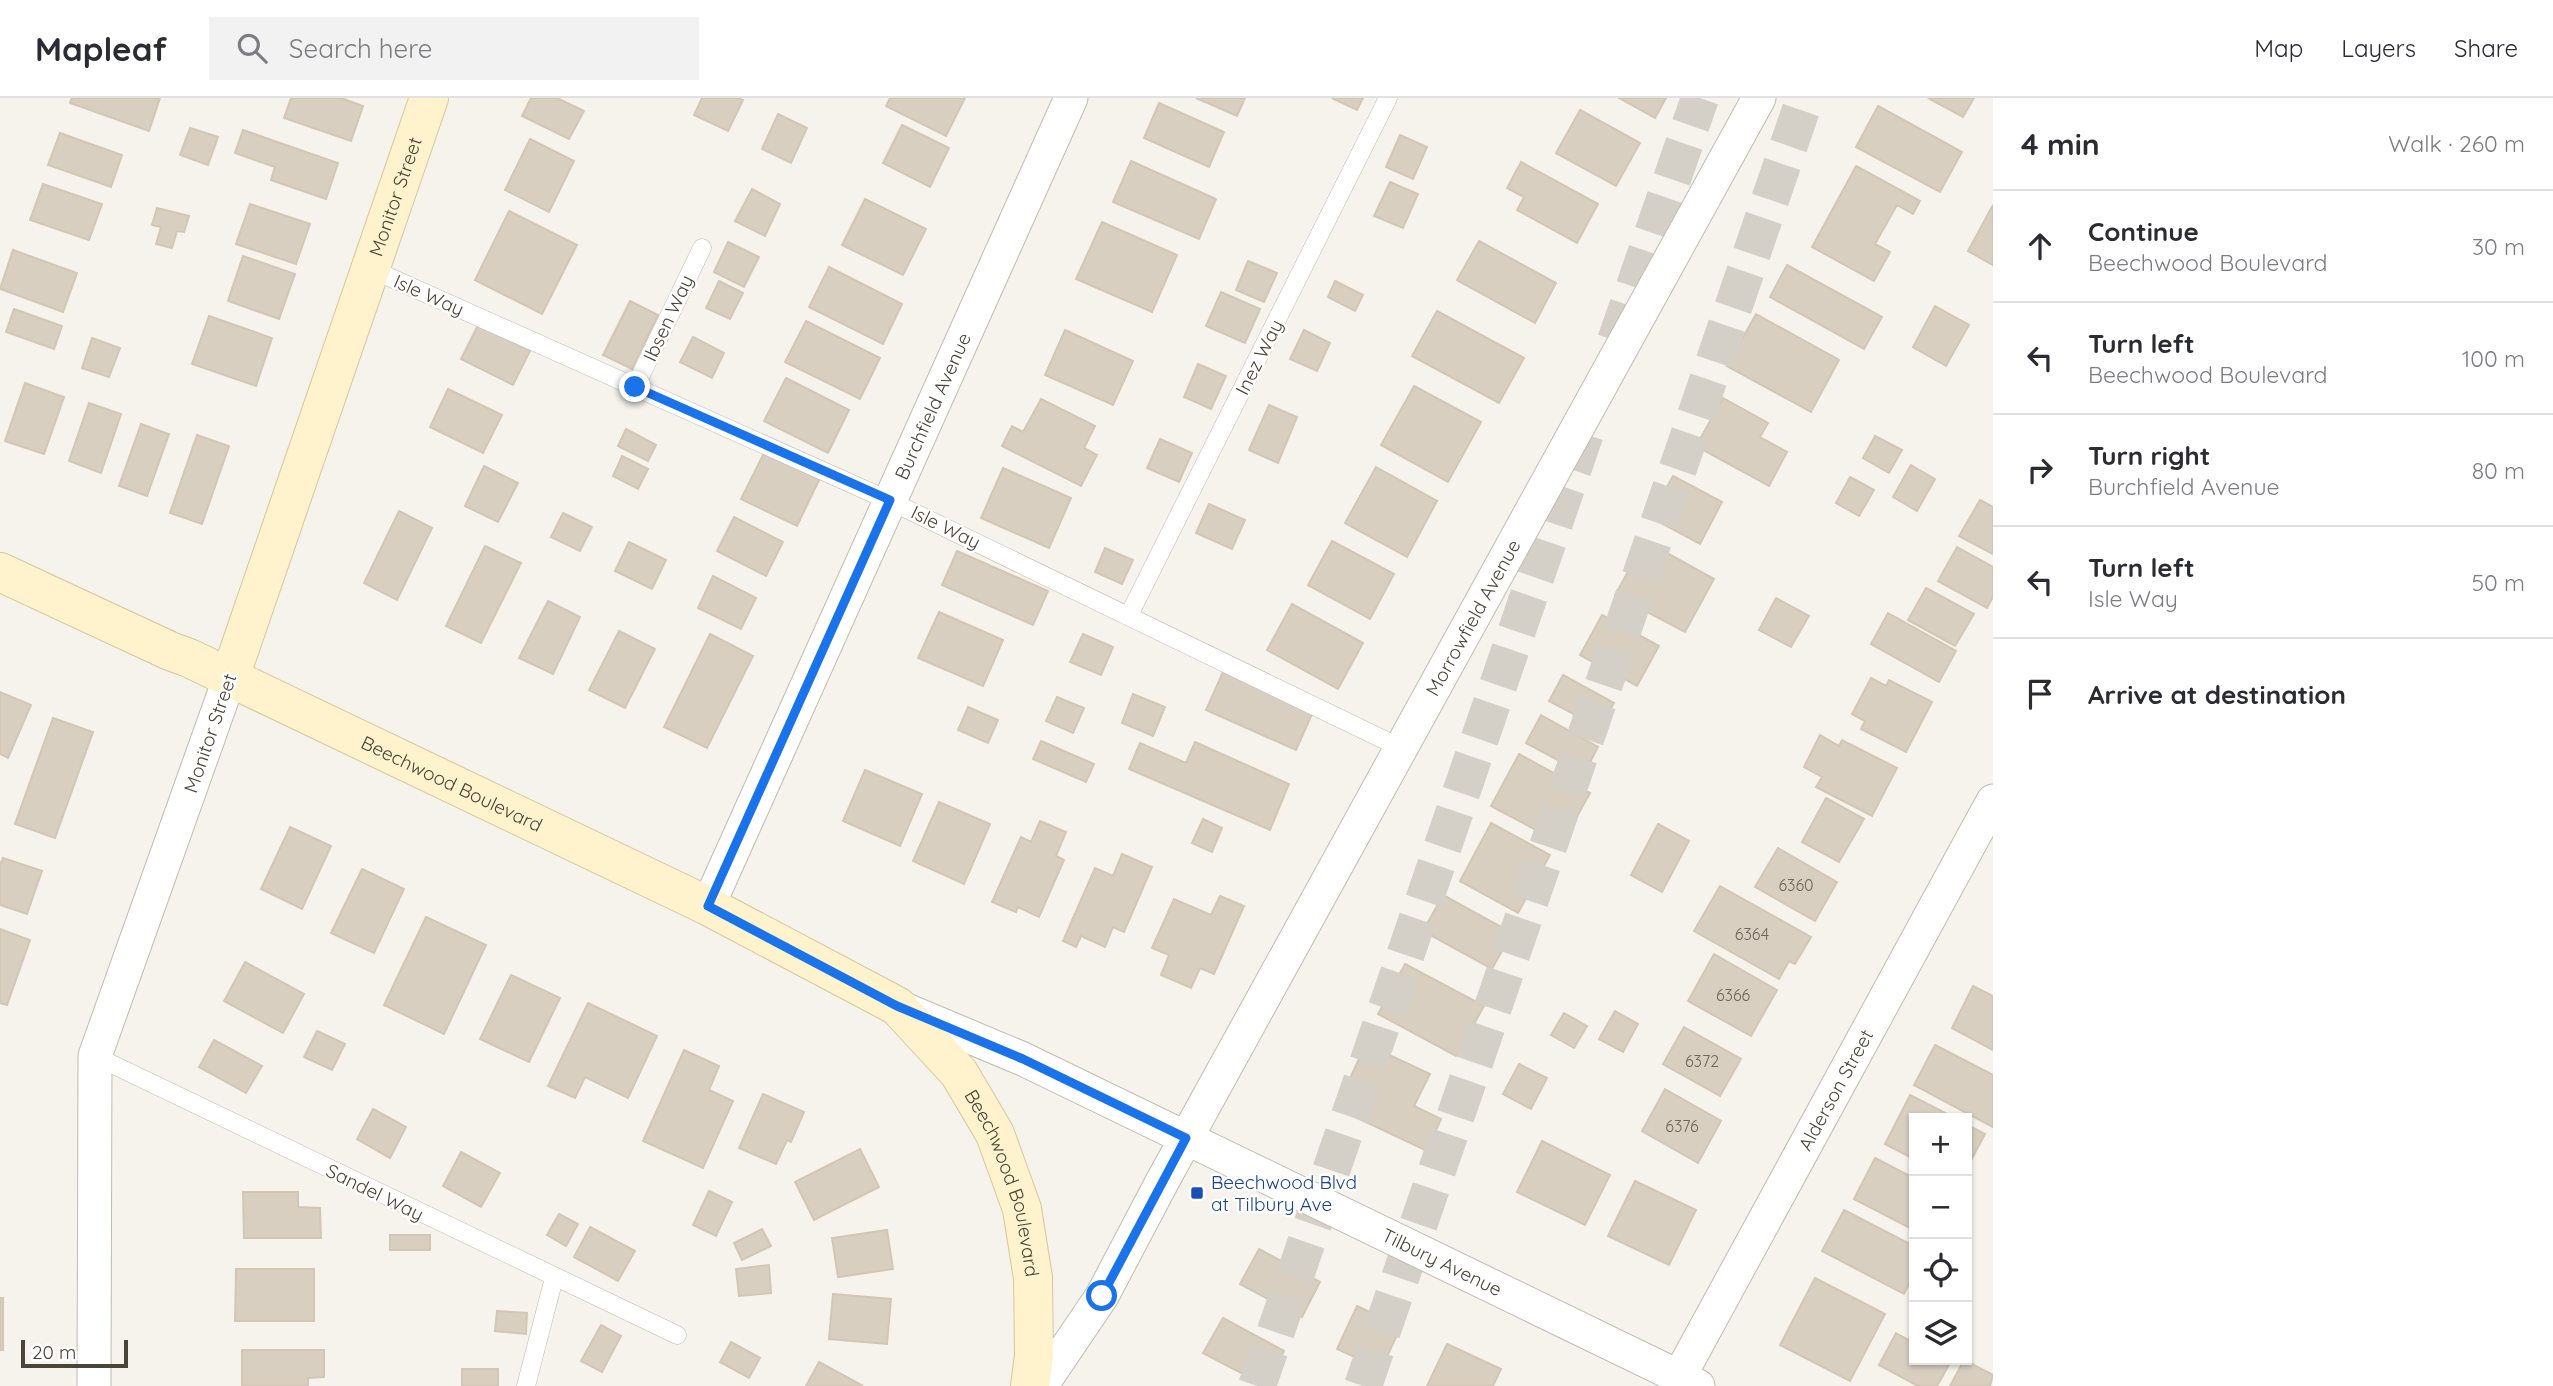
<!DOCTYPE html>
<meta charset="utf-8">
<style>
:root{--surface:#fff;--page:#f2f2f3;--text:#2b2b33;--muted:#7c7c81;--line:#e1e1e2}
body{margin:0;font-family:Quicksand,sans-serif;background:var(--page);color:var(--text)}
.controls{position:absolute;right:21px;bottom:21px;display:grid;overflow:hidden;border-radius:0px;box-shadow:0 2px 5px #0004}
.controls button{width:63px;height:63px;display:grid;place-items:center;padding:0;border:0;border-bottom:2px solid var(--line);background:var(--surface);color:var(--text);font:35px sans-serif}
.scale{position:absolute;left:21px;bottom:18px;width:107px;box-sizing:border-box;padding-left:7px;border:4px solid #4b4439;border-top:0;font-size:19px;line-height:24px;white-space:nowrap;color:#4b4439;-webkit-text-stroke:5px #fff;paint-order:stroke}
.stop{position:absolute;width:21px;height:21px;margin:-16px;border:5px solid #1a73e8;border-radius:50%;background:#fff}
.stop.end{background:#1a73e8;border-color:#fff;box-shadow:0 2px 7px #0008}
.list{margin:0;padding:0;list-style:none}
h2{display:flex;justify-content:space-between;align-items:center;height:91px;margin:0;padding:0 28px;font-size:30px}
h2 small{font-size:23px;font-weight:400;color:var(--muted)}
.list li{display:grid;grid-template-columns:46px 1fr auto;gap:21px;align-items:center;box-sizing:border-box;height:112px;padding:0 28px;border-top:2px solid var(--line)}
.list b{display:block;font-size:26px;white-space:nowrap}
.list p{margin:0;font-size:23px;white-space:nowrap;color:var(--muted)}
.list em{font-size:23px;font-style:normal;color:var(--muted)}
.icon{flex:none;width:38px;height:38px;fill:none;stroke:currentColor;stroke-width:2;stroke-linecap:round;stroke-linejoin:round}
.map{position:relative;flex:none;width:1993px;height:1288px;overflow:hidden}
header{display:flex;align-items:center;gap:42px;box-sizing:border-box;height:98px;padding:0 35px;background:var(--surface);border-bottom:2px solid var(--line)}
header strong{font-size:33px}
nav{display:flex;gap:38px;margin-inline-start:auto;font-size:24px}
.search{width:490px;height:63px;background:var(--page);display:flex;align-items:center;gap:18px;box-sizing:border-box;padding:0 24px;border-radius:0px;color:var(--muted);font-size:26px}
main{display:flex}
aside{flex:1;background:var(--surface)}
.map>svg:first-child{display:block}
.building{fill:#d8cfc1;stroke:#d3c7b4;stroke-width:2}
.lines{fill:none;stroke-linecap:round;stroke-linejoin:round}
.highway-tunnel{stroke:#d4d0c8;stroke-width:38;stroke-dasharray:38 19;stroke-linecap:butt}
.lane-casing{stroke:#c2bbae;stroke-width:19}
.street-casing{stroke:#c2bbae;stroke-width:35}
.secondary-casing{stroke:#d6c79b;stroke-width:40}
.lane{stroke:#fff;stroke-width:18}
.street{stroke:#fff;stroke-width:33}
.secondary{stroke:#fff3cd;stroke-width:38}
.route{stroke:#1a73e8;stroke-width:9}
.transit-dot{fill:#1a4fb4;stroke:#fff;stroke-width:2.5}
.labels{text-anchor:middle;stroke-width:5;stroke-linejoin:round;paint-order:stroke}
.number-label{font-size:16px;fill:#6e675b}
.street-label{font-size:19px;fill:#4b4439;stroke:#fff}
.transit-label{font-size:19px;fill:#164399;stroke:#fff;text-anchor:start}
</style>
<header>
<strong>Mapleaf</strong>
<div class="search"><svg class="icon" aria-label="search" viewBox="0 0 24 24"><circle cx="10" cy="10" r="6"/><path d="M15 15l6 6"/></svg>Search here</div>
<nav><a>Map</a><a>Layers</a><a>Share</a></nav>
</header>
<main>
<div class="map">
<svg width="1993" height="1288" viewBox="0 0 1993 1288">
<rect width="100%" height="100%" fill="#f6f3ec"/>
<path class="building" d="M72,0h88l-11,33 -79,-28z
M291,0h50l22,8 -12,35 -67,-23z
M531,0h26l27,13 -15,28 -47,-23z
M702,0h36l5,2 -15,31 -34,-16z
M890,0h75l-19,38 -60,-30z
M1196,0h49l-8,18z
M1332,0h31l-6,12z
M1619,0h47l-11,20z
M1928,0h46l-11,19z
M1159,5l65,29 -15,35 -65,-29z
M1878,8l84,46 -22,40 -84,-45z
M1580,12l60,33 -24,43 -60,-33z
M778,16l29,14 -16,35 -29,-14z
M902,27l47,23 -19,39 -47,-24z
M190,30l28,9 -10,28 -28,-10z
M243,32l95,33 -12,36 -55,-19 4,-13 -40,-14z
M60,35l62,22 -11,32 -63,-22z
M1400,37l27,12 -14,32 -27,-12z
M530,41l44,22 -25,51 -44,-22z
M1131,63l85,38 -17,40 -86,-37z
M1521,64l77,42 -21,39 -60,-33 7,-13 -17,-9z
M1856,68l64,35 -7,13 -16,-9 -22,39 15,8 -16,29 -62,-34z
M1390,84l28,12 -15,34 -29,-12z
M43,86l59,20 -13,36 -59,-20z
M752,91l28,15 -15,32 -30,-15z
M865,101l61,30 -23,46 -61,-30z
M250,106l60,20 -14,40 -60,-20z
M1993,107v60l-25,-14z
M157,110l32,8 -5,16 -7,-1 -5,17 -16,-4 5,-17 -9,-2z
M509,113l68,34 -35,69 -67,-34z
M1102,124l75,33 -25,57 -76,-33z
M1479,143l77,42 -21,40 -78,-43z
M728,144l31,15 -15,30 -30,-15z
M13,152l64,23 -14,39 -63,-23z
M243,158l52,18 -16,45 -51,-18z
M1248,163l29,12 -13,29 -28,-12z
M1787,167l95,52 -18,32 -94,-52z
M829,169l73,37 -19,40 -74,-37z
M719,183l24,12 -13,26 -24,-11z
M1335,183l28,14 -8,16 -27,-14z
M1221,194l39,17 -15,34 -39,-17z
M630,203l28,14 -26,54 -29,-14z
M1935,208l34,19 -23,41 -33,-19z
M14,211l48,17 -8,23 -48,-17z
M1437,213l87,47 -25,45 -87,-47z
M1756,216l83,46 -28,52 -84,-46z
M209,218l63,22 -16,48 -64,-22z
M806,223l74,37 -20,41 -75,-37z
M478,227l52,26 -17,34 -52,-26z
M1065,232l68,31 -20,44 -68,-30z
M1304,232l26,13 -13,28 -27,-12z
M693,239l31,16 -12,25 -32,-16z
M92,240l28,10 -11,29 -27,-9z
M1198,266l28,12 -15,33 -27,-12z
M786,280l63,32 -21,43 -64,-32z
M25,285l39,14 -20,57 -39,-13z
M1414,288l67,36 -33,60 -67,-37z
M448,291l54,26 -19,38 -53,-26z
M1723,300l45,25 -8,14 27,15 -18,34 -73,-40z
M1041,301l54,27 -11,22 13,7 -16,31 -79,-40 10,-20 11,6z
M89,305l32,11 -20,59 -32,-12z
M1269,307l28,12 -19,46 -29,-13z
M141,326l28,10 -22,62 -28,-10z
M626,331l30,16 -8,16 -30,-15z
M197,337l32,11 -27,78 -32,-11z
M1875,338l27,14 -13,23 -26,-15z
M1160,341l32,14 -13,29 -32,-14z
M766,351l55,27 -24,50 -56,-27z
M622,358l26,13 -10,20 -25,-13z
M1911,367l24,14 -18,32 -24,-14z
M484,368l34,17 -20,39 -33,-16z
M1376,369l61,34 -30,56 -62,-34z
M1003,370l68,30 -22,50 -68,-30z
M1673,378l49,26 -22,42 -50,-27z
M1850,379l24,13 -15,26 -23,-13z
M1980,402l13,7v47l-34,-18z
M1209,406l36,16 -13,29 -36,-16z
M399,413l33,17 -35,72 -33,-17z
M563,415l29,14 -12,24 -29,-14z
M734,419l49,25 -17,34 -49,-25z
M1332,443l62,33 -24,45 -62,-34z
M1645,443l69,38 -29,53 -70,-37z
M629,444l37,18 -14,29 -37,-18z
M485,448l36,17 -40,80 -35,-17z
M1957,449l36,20v30l-6,11 -49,-27z
M1105,450l28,12 -11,24 -27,-12z
M957,453l91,40 -15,34 -91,-40z
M713,478l43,22 -15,31 -43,-21z
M1926,490l48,26 -19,32 -47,-26z
M1776,500l33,18 -18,31 -32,-17z
M548,503l32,16 -27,57 -34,-16z
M1292,506l71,39 -25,46 -71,-39z
M939,514l64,28 -20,46 -65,-28z
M1888,515l68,38 -17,31 -68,-38z
M1602,517l57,31 -22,40 -57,-31z
M619,533l36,18 -30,59 -36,-18z
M710,536l43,22 -46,92 -43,-21z
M1083,536l30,13 -12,28 -31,-13z
M1223,574l90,40 -17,38 -90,-40z
M1563,577l51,28 -14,25 -51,-27z
M1871,580l15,8 3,-6 43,22 -26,50 -45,-23 4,-8 -13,-7z
M0,594l31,13 -23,53 -8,-4z
M1133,596l32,13 -12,29 -31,-13z
M1057,599l27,11 -11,25 -27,-12z
M968,609l30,13 -10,23 -30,-13z
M1541,617l57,32 -14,27 -58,-31z
M53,620l40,14 -38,106 -40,-14z
M1820,637l19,11 3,-6 55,28 -25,48 -56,-29 6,-10 -18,-10z
M1041,643l53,23 -8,18 -53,-23z
M1195,644l94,42 -19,46 -141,-61 11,-26 46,20z
M1519,656l71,39 -28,51 -71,-38z
M865,672l57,24 -22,52 -57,-25z
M1826,700l38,21 -25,43 -37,-20z
M939,704l51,22 -26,60 -51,-23z
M1203,721l19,9 -10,24 -20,-9z
M1040,723l26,11 -10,24 8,4 -25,57 -21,-10 -2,5 -24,-10 29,-65 10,5z
M1491,725l59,32 -32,58 -58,-32z
M1658,726l31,17 -27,51 -31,-17z
M290,729l41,19 -29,63 -41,-20z
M1778,750l59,34 -22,39 -60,-34z
M1122,756l30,13 -28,65 -11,-5 -8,20 -24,-11 -5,11 -13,-6 32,-73 18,8z
M3,760l39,13 -15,43 -27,-9v-40z
M362,771l42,20 -30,64 -43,-20z
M1720,788l91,51 -16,27 -6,-3 -10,18 -85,-48z
M1443,797l69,38 -20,36 -69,-38z
M1220,798l24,10 -30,68 -14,-6 -9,20 -30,-13 8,-20 -17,-7 22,-49 37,16z
M426,819l60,28 -42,89 -60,-29z
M0,831l30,11 -23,65 -7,-2z
M1714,856l63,36 -26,46 -63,-35z
M245,864l59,32 -21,39 -59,-32z
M1405,866l79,42 -28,50 -78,-42z
M511,877l49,23 -31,64 -49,-23z
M1973,888l20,10v54l-41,-22z
M588,905l69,33 -29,62 -43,-21 -10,21 -27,-12z
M1615,913l23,13 -15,28 -24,-13z
M1564,915l23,13 -13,22 -23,-13z
M1684,929l57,32 -21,37 -57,-32z
M317,933l28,13 -13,26 -28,-13z
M214,942l48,26 -16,27 -47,-26z
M1366,946l64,30 -16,32 27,13 -14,32 -91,-43z
M1935,947l58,30v52l-79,-42z
M684,952l35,16 -10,24 24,11 -30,67 -60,-27z
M1519,966l28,14 -16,31 -28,-15z
M1665,991l56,32 -23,42 -56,-32z
M763,996l41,18 -13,30 -4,-2 -11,24 -37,-16z
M1910,997l45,23h-41v41l-29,-15z
M373,1011l33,18 -16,31 -33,-19z
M1967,1027l18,9 -18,34z
M1542,1043l68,34 -25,50 -68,-33z
M860,1051l19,38 -65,33 -19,-38z
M461,1054l39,21 -19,34 -38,-21z
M1875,1060l39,20v52l-60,-31z
M1635,1083l61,29 -27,55 -61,-29z
M709,1093l23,11 -16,34 -23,-11z
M243,1094h55v15l22,1 1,30h-77z
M1844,1112l70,36v27l-10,21 -82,-43z
M559,1116l19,10 -12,22 -19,-11z
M590,1129l45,24 -17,30 -44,-24z
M762,1131l9,17 -29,14 -8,-17z
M887,1132l6,39 -55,8 -6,-39z
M390,1137h40v15h-40z
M1259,1151l61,33 -18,35 -62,-33z
M769,1167l2,28 -32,3 -3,-27z
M236,1171h78v52h-79z
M1815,1180l70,36 -35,67 -70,-36z
M833,1196l58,5 -4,45 -58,-5z
M0,1200h3v52h-3z
M1357,1208l44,21 -20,42 -44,-20z
M497,1213l30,2 -1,21 -31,-3z
M1223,1220l61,33 -18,35 -63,-33z
M601,1227l20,11 -19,36 -21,-11z
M1896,1235l18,10v17h30l6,3 -13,23h-19l-39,-21z
M731,1244l29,16 -11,20 -29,-16z
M1447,1246l54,25 -8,17h-66z
M242,1252h82v27l-16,1v8h-66z
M1964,1262l29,15 -3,11h-40z
M819,1264l44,24h-57z
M462,1271h36v17h-36z"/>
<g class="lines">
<path class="highway-tunnel" d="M1616,243l84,-243
M1257,1288l331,-962
M1363,1288l442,-1288"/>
<g class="lane-casing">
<path id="lane" d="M369,170l521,233 511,247
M635,289l67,-139
M1129,517l259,-517
M95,958l582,279
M526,1288l28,-108"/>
</g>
<g class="street-casing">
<g id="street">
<path id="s1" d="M708,808l363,-808"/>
<path id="s2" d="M899,909l124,52 675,327"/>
<path id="s3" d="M1679,1279l314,-576"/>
<path d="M94,1288l1,-330 135,-379"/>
<path id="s4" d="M1041,1288l61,-90 60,-114 597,-1084"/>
</g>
</g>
<g class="secondary-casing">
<g id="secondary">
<path id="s5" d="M0,474l170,79 19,7 519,248 189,100 62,67 36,61 27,75 11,69 1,78 -4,30"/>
<path id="s6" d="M230,579l199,-579"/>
</g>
</g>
<use href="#lane" class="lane"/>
<use href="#street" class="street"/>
<use href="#secondary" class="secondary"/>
</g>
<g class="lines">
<path class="route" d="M635,289l255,113 -182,406 189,100 126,53 163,79 -84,158"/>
</g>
<rect class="transit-dot" x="1190" y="1088" width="14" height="14" rx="3.5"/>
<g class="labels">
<g class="number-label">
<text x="1796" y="793">6360</text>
<text x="1752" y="842">6364</text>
<text x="1733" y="903">6366</text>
<text x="1702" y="969">6372</text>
<text x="1682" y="1034">6376</text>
</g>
<g class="street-label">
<text dy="7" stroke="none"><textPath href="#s6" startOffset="508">Monitor Street</textPath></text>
<text transform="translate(429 197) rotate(24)" y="7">Isle Way</text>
<text transform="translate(668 220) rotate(-65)" y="7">Ibsen Way</text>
<text transform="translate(1259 259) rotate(-63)" y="7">Inez Way</text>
<text dy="7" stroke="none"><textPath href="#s1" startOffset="548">Burchfield Avenue</textPath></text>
<text transform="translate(946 429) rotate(26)" y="7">Isle Way</text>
<text dy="7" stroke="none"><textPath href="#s4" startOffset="882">Morrowfield Avenue</textPath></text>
<text transform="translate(210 635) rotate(-71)" y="7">Monitor Street</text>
<text dy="7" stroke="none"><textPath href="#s5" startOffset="499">Beechwood Boulevard</textPath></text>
<text dy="7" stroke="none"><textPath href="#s3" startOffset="327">Alderson Street</textPath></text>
<text dy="7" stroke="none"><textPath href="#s5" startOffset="1208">Beechwood Boulevard</textPath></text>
<text transform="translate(375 1094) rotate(26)" y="7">Sandel Way</text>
<text dy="7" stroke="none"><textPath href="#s2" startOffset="600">Tilbury Avenue</textPath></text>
</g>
<g class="transit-label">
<text x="1211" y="1091">Beechwood Blvd<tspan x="1211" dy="22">at Tilbury Ave</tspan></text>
</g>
</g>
</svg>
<div class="controls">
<button>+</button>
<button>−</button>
<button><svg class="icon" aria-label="locate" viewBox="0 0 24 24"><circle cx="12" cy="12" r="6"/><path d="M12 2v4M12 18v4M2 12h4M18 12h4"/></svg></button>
<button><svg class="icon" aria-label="layers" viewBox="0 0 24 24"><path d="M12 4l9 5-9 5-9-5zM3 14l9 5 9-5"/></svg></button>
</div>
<div class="scale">20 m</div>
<div class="stop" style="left:1102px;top:1198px"></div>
<div class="stop end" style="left:635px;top:289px"></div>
</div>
<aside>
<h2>4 min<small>Walk · 260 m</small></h2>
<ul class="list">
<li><svg class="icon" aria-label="ahead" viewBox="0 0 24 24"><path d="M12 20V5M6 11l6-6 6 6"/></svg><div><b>Continue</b><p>Beechwood Boulevard</p></div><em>30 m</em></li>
<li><svg class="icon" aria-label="left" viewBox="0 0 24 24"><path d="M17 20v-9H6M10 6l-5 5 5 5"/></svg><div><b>Turn left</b><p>Beechwood Boulevard</p></div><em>100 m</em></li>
<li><svg class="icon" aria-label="right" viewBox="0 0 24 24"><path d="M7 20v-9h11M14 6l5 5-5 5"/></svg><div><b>Turn right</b><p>Burchfield Avenue</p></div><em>80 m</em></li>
<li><svg class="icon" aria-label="left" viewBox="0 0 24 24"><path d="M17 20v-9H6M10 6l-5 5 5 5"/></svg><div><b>Turn left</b><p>Isle Way</p></div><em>50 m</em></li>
<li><svg class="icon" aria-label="arrive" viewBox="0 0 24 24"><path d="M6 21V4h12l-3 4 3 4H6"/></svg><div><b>Arrive at destination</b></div></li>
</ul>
</aside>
</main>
